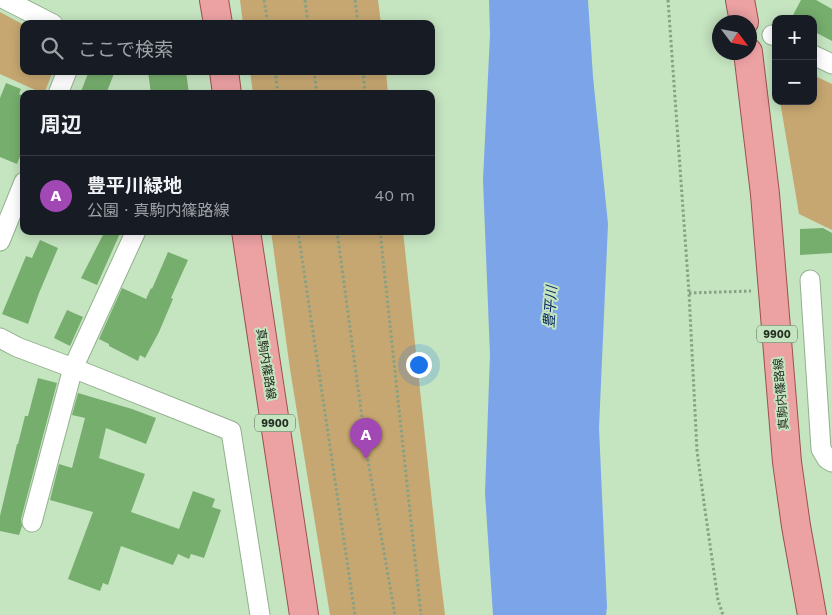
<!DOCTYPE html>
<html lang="ja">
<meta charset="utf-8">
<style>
:root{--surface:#171b24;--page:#242831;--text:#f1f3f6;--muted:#9ea1a6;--line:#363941;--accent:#a248b4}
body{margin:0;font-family:"Work Sans","Noto Sans JP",sans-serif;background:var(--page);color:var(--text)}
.controls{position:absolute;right:15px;top:15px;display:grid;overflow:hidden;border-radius:10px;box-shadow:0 2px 12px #0003}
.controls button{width:45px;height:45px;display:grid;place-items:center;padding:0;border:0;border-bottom:1px solid var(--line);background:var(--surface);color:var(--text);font:25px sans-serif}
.compass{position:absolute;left:712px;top:15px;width:45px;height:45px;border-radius:50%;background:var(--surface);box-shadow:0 2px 12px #0003;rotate:122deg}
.you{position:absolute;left:418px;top:364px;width:18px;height:18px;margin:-12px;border:4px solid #fff;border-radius:50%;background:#1a73e8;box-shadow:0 0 0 8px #1a73e833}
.badge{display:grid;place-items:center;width:32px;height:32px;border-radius:50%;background:var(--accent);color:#fff;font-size:16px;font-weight:700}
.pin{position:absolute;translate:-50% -41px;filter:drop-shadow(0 1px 2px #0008)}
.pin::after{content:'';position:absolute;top:26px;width:18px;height:15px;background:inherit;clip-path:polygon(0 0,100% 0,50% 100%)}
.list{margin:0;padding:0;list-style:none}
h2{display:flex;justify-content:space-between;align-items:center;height:65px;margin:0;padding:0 20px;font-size:21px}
h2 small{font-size:16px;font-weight:400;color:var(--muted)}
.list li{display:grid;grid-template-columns:32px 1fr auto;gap:15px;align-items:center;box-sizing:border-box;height:80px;padding:0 20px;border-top:1px solid var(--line)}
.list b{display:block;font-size:19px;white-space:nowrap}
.list p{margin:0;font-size:16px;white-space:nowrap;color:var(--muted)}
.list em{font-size:16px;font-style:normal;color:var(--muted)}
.icon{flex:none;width:28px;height:28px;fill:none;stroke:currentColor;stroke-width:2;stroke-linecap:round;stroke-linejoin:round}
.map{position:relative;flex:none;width:832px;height:615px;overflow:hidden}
.search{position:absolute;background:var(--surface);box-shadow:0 2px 12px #0003;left:20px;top:20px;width:415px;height:55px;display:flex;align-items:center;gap:12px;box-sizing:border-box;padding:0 18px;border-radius:10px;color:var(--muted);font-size:19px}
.panel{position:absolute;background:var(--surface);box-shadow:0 2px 12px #0003;left:20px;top:90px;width:415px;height:145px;border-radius:10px}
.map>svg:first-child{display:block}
.green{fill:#c6a771}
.water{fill:#7ca4e8}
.building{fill:#76ae6d}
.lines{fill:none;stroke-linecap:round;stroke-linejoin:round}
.street-casing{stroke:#93b08e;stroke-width:21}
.primary-casing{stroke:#9d504d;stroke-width:30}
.path{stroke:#88a084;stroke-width:3;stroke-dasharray:2.5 2.5;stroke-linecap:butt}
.street{stroke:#fff;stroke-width:19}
.primary{stroke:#eca1a3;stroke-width:28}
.labels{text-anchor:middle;stroke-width:4;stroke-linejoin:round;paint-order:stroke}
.shield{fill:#c5e4c0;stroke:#546551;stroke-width:1}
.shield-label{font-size:11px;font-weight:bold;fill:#232e21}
.street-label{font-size:12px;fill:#232e21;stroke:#c5e4c0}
.water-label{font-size:14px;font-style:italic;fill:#042661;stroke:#c5e4c0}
</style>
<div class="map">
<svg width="832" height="615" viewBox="0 0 832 615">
<rect width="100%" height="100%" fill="#c5e4c0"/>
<path class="green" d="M240,0h138l3,24h-138z
M0,12l24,13v46h29l-9,23 -44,-20z
M250,71h136l2,23h-135z
M813,75l19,9v146l-33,-16 -19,-113h33z
M271,231h132l34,318 8,66h-115l-40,-246z"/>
<path class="water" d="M489,0h99l5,77 15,147 -9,204 8,179 -1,8h-113l-8,-122 5,-138 -7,-175 7,-145z"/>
<path class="building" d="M801,0h15l16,9v32l-19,-10v-12h-22z
M89,71h26l-9,23h-26z
M148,71h38l3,23h-38z
M6,83l15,6 -2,5 5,2v50l-7,18 -17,-7v-59z
M823,228l9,5v20l-32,2v-26z
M105,231h16l-24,54 -16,-7z
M40,240l18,8 -19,45 -11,31 -26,-10 24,-58 6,2z
M168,252l20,8 -17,38 2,1 -14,33 -14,26 -5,-3 -2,6 -29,-15v-2l-10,-5 23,-51 24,11 5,-11 1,1z
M67,310l16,7 -13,29 -16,-8z
M38,378l19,5 -36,136 1,7 -3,9 -19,-4v-15l17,-72h1l7,-28h3z
M78,393l54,16 24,9 -10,26 -40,-16 -7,30 46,16 -14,38 48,17 14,-38 22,8 -3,8 9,3 -17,48 -13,-4 -2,5 -11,-5 -5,11 -52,-19 -13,39 -5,-2 -3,8 -32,-12 25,-67 -43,-12 9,-36 13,4 13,-50 -13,-3z"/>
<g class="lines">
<g class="street-casing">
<path id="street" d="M6,0l47,24
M772,35l4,1
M813,55l19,9
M58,94l9,-23
M0,241l24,-59
M810,280l11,169 6,10 5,3
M0,338l17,9 56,21 158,63 29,184
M32,522l41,-154 63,-137"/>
</g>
<g class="primary-casing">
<path id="primary" d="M214,0l4,24
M740,0l4,22
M748,52l17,142 22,268 9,64 16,89
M224,71l3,23
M246,231l58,384"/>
</g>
<path class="path" d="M264,0l4,24
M305,0l3,24
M355,0l3,24
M668,0l21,293 8,158 8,59 13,90 5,15
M275,71l3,23
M314,71l3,23
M363,71l2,23
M298,231l57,384
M337,231l30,224 28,160
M380,231l41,384
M689,293l62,-2"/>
<use href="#street" class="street"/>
<use href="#primary" class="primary"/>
</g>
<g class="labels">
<g class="shield">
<rect x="757" y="325.5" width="40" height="17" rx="4"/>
<rect x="255" y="414.5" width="40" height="17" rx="4"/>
</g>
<g class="shield-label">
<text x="777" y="338">9900</text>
<text x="275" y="427">9900</text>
</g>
<g class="street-label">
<text transform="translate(266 364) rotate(81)" y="4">真駒内篠路線</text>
<text transform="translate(781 394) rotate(-95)" y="4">真駒内篠路線</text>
</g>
<g class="water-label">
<text transform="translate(550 307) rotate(-86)" y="5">豊平川</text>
</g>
</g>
</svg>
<div class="controls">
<button>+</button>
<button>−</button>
</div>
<svg class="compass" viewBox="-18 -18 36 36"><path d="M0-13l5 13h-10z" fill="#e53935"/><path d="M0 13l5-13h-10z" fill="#9ea1a6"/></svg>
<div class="you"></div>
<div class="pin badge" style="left:366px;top:459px">A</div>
<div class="search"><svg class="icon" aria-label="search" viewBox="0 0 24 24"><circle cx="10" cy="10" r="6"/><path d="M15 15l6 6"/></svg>ここで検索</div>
<section class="panel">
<h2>周辺<small></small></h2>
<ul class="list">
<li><span class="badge">A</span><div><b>豊平川緑地</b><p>公園 · 真駒内篠路線</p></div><em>40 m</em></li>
</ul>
</section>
</div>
